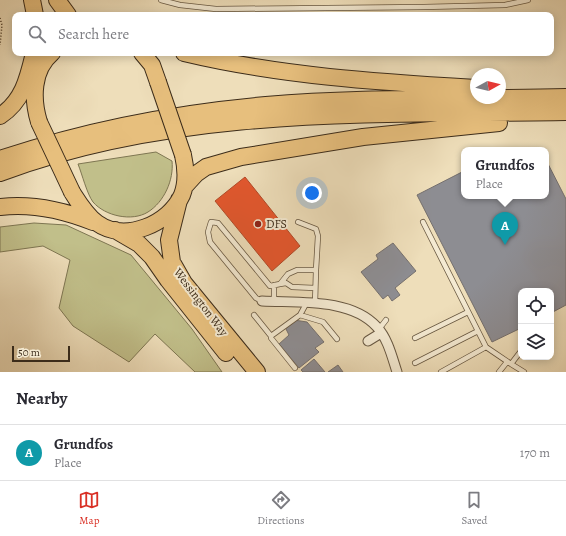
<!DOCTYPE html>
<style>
:root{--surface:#fff;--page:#f7f7f7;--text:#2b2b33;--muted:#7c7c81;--line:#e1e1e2;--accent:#d93025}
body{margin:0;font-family:Alegreya,serif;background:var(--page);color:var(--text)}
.controls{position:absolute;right:12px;bottom:12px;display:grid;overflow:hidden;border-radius:8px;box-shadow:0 2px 10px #0003}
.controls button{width:36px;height:36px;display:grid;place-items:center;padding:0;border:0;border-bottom:1px solid var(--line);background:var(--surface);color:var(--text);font:20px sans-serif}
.compass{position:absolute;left:470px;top:68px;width:36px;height:36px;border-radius:50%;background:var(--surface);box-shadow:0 2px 10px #0003;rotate:82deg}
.scale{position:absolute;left:12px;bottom:10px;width:58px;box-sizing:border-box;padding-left:4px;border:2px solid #3c2c1a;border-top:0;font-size:11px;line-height:14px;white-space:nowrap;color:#3c2c1a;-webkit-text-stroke:3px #f4ead2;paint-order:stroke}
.you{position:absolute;left:312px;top:193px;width:14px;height:14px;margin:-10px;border:3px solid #fff;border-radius:50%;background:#1a73e8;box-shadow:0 0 0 6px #1a73e833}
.badge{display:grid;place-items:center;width:26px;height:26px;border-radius:50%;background:var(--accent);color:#fff;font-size:13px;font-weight:700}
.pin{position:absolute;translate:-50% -33px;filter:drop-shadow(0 1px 2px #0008)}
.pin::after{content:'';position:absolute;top:21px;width:14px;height:12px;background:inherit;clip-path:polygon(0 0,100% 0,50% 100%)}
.popup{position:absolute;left:461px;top:147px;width:88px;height:52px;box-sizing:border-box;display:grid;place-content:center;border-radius:8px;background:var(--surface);filter:drop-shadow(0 1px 3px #0005);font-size:13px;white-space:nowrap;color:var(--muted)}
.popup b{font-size:15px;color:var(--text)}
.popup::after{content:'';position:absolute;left:50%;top:100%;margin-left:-8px;border:8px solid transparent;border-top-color:var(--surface)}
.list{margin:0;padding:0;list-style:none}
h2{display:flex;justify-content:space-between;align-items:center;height:52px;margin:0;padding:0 16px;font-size:17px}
h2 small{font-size:13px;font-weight:400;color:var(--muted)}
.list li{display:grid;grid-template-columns:26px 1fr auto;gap:12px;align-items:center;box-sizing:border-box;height:56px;padding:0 16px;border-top:1px solid var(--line)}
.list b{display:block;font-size:15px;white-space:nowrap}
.list p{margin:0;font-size:13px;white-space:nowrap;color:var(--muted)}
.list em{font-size:13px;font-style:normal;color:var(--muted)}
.icon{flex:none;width:22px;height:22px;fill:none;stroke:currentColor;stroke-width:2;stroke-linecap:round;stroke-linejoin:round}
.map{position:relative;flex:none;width:566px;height:372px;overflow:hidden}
.search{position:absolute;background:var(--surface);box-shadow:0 2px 10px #0003;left:12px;right:12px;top:12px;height:44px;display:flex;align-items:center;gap:10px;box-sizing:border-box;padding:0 14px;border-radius:8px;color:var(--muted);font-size:15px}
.sheet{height:108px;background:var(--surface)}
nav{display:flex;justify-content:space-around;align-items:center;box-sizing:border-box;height:56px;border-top:1px solid var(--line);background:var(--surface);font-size:11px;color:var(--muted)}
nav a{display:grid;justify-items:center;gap:2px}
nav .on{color:var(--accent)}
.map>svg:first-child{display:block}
.green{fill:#c1bf8a;stroke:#7e7652}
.shops{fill:#e4572e;stroke:#b24a28}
.industry{fill:#8d8d92;stroke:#75706e}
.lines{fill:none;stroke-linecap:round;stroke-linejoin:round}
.lane-casing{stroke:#685842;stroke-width:6}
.street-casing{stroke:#685842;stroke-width:11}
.highway-casing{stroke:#3c2c1a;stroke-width:18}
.path{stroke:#3c2c1a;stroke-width:1.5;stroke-dasharray:1 2;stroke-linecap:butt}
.lane{stroke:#f4ead2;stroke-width:4.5}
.street{stroke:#f4ead2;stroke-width:9}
.highway{stroke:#e7bf7d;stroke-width:16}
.highway-bridge-casing{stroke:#3c2c1a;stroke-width:18;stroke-linecap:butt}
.highway-bridge{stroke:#e7bf7d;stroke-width:16}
.poi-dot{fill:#8f2418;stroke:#f4ead2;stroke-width:1.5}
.labels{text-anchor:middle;stroke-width:4;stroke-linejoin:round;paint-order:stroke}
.poi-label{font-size:12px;fill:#3c2c1a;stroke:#f4ead2;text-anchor:start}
.street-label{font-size:12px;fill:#3c2c1a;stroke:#f4ead2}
</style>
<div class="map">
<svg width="566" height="372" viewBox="0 0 566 372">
<rect width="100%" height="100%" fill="#eedeba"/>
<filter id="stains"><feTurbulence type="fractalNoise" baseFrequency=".005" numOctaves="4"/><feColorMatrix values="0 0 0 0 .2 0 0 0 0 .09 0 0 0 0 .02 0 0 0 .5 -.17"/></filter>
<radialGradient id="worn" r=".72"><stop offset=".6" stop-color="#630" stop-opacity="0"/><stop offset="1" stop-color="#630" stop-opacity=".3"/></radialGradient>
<path class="green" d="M156,152l16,9c2,19 -8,41 -24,51 -16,10 -43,4 -55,-10 -6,-8 -11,-28 -15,-38z
M34,223l32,2 65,30 61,74 30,43h-27l-40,-38 -26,28 -56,-36 -14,-18 11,-48 -27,-14 -43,6v-25z"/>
<path class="shops" d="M245,177l55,69 -28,25 -57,-70z"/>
<path class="industry" d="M509,149h32v1h-35z
M546,160l20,39v106l-15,8v-22h-30v37l-29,14 -75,-147 47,-24v25h82z
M393,243l23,28 -21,17 5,7 -8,6 -4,-6 -5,4 -22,-27 17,-13 -2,-4z
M294,320l13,2 17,20 -9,6 4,4 -20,16 -20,-24 10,-9 -4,-8z
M314,359l11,13h-22l-2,-2z
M338,365l5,7h-15z"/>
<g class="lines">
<g class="lane-casing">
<path id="lane" d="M161,0l19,5 36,4 208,-2 81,-2 23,-5
M298,222l18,7 2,7 -2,34
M423,222l63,125 25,17
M280,284l6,-1 6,4 23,1
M274,285v17
M262,301l-6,-3 -46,-56 -2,-10 3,-10 7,1 52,63 10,-2 8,-10 9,-4h19l-1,34
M254,315l17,21
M300,315l23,7 14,17
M379,329l7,-9
M415,338l53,-26
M521,351l-10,13 13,8
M415,363l63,-32
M295,368l-24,-30v-2l29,-21 6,-11
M441,372l45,-25
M499,372l8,-10"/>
</g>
<g class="street-casing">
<path id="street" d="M262,301c37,2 89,-3 115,26 11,12 15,30 20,45
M368,341l13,-8"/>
</g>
<g class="highway-casing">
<path id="highway" d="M32,0l3,15
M57,0l11,15
M142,53l10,12 6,17
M184,53c96,23 194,29 292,35
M0,116c23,-15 28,-38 34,-63
M39,122c-7,-23 -7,-52 13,-69
M0,159c86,-29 175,-46 266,-54 100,-9 200,-5 300,-8
M0,173c181,-67 376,-58 566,-61
M185,186l11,-12 10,-7 35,-10 122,-20 136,-14
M72,192c7,11 14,23 25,31 28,20 72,1 85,-28 5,-13 4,-27 1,-40
M179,200l-10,40 3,22 12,21 73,89
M0,207c33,-4 63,3 93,15
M115,230l24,14 13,13 16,23 58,73"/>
</g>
<path class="path" d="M0,18l2,7 -2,20"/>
<use href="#lane" class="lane"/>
<use href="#street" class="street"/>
<use href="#highway" class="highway"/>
<g class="highway-bridge-casing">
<path id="highway-bridge" d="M158,82l25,73
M39,122l33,70"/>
</g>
<use href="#highway-bridge" class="highway-bridge"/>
</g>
<circle class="poi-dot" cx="258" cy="224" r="4"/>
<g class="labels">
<g class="poi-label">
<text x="266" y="228">DFS</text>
</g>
<g class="street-label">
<text transform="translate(201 302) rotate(53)" y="4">Wessington Way</text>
</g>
</g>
<rect width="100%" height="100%" filter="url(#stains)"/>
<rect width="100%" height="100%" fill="url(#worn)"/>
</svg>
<div class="controls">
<button><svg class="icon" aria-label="locate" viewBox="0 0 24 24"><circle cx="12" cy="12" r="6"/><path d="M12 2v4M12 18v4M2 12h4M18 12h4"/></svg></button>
<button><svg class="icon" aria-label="layers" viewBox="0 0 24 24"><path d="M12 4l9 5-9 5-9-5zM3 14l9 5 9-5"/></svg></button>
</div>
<svg class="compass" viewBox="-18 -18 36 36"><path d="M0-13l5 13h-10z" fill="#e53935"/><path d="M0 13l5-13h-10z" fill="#7c7c81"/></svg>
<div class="scale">50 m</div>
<div class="you"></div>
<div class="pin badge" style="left:505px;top:245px;background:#0f9aa8">A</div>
<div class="popup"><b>Grundfos</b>Place</div>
<div class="search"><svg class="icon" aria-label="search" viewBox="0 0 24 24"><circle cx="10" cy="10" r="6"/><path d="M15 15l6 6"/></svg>Search here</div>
</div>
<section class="sheet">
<h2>Nearby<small></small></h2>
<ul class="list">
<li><span class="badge" style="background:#0f9aa8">A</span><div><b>Grundfos</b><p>Place</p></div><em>170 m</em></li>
</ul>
</section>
<nav>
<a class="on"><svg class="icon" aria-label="map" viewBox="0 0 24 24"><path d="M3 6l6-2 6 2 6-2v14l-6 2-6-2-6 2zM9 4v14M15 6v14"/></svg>Map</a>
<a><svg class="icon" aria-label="directions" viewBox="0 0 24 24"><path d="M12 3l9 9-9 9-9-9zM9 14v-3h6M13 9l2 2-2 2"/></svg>Directions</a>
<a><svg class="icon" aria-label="saved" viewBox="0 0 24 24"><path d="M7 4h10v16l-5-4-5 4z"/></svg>Saved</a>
</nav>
